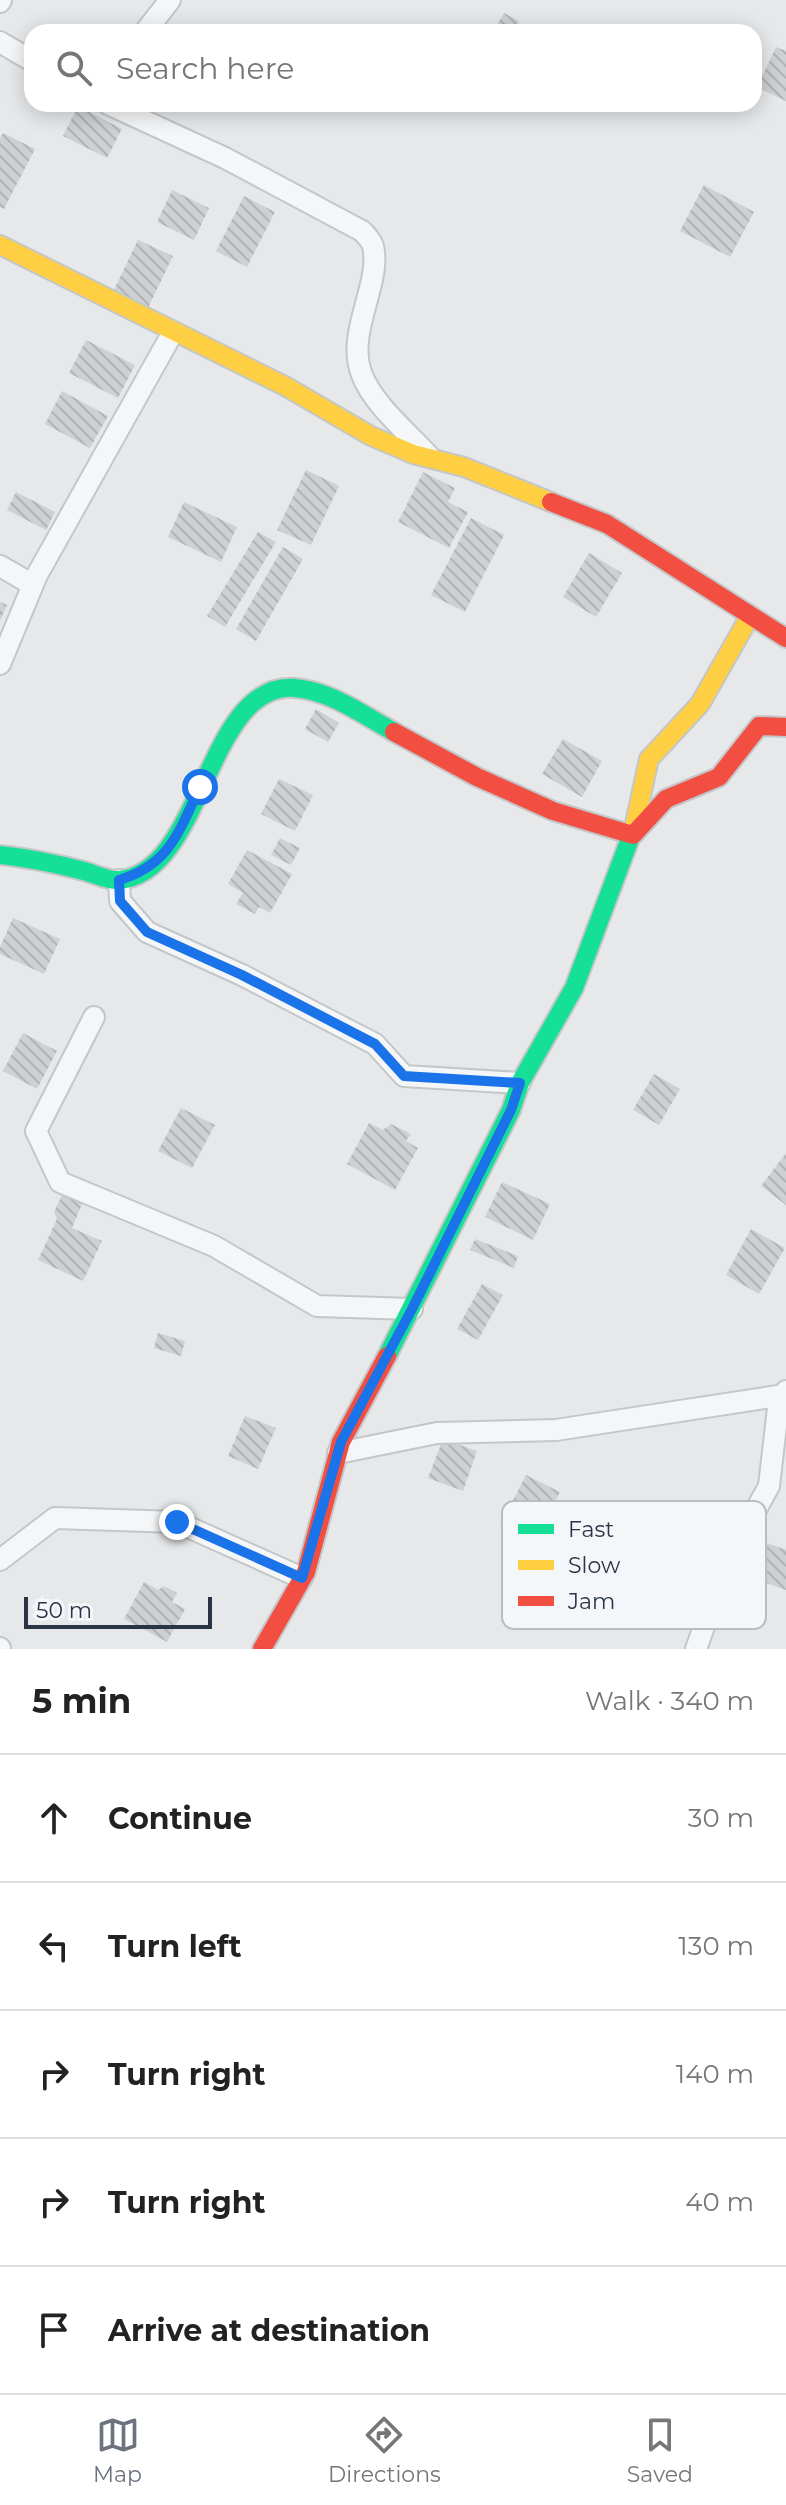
<!DOCTYPE html>
<meta charset="utf-8">
<style>
:root{--surface:#fff;--page:#f2f2f2;--text:#222;--muted:#767676;--line:#e0e0e0;--accent:#6c737f}
body{margin:0;font-family:Montserrat,sans-serif;background:var(--page);color:var(--text)}
.scale{position:absolute;left:24px;bottom:20px;width:188px;box-sizing:border-box;padding-left:8px;border:4px solid #2b3445;border-top:0;font-size:22px;line-height:28px;white-space:nowrap;color:#2b3445;-webkit-text-stroke:6px #f4f6f9;paint-order:stroke}
.stop{position:absolute;width:24px;height:24px;margin:-18px;border:6px solid #1a73e8;border-radius:50%;background:#fff}
.stop.end{background:#1a73e8;border-color:#fff;box-shadow:0 2px 8px #0008}
.list{margin:0;padding:0;list-style:none}
h2{display:flex;justify-content:space-between;align-items:center;height:104px;margin:0;padding:0 32px;font-size:34px}
h2 small{font-size:26px;font-weight:400;color:var(--muted)}
.list li{display:grid;grid-template-columns:52px 1fr auto;gap:24px;align-items:center;box-sizing:border-box;height:128px;padding:0 32px;border-top:2px solid var(--line)}
.list b{display:block;font-size:30px;white-space:nowrap}
.list em{font-size:26px;font-style:normal;color:var(--muted)}
.icon{flex:none;width:44px;height:44px;fill:none;stroke:currentColor;stroke-width:2;stroke-linecap:round;stroke-linejoin:round}
.map{position:relative;flex:none;width:786px;height:1649px;overflow:hidden}
.search{position:absolute;background:var(--surface);box-shadow:0 4px 20px #0003;left:24px;right:24px;top:24px;height:88px;display:flex;align-items:center;gap:20px;box-sizing:border-box;padding:0 28px;border-radius:24px;color:var(--muted);font-size:30px}
.sheet{height:744px;background:var(--surface)}
nav{display:flex;justify-content:space-around;align-items:center;box-sizing:border-box;height:112px;border-top:2px solid var(--line);background:var(--surface);font-size:22px;color:var(--muted)}
nav a{display:grid;justify-items:center;gap:4px}
nav .on{color:var(--accent)}
.map>svg:first-child{display:block}
.building{fill:url(#building-back-hatch)}
.lines{fill:none;stroke-linecap:round;stroke-linejoin:round}
.street-casing{stroke:#c4c6c8;stroke-width:24}
.fast-casing{stroke:#c4c6c8;stroke-width:22}
.slow-casing{stroke:#c4c6c8;stroke-width:22}
.jam-casing{stroke:#c4c6c8;stroke-width:22}
.street{stroke:#f5f6f7;stroke-width:20}
.fast{stroke:#16e098;stroke-width:18}
.slow{stroke:#ffcf43;stroke-width:18}
.jam{stroke:#f24e42;stroke-width:18}
.route{stroke:#1a73e8;stroke-width:10}
.key{fill:#f4f6f9;stroke:#b8bcc3;stroke-width:2}
.key-label{font-size:22px;fill:#2b3445}
</style>
<div class="map">
<svg width="786" height="1649" viewBox="0 0 786 1649">
<defs>
<pattern id="building-back-hatch" width="6" height="6" patternUnits="userSpaceOnUse" patternTransform="scale(2)"><rect width="6" height="6" fill="#ced0d3"/><path d="M-1 5l2 2M0 0l6 6M5-1l2 2" fill="none" stroke="#b1b3b6"/></pattern>
</defs>
<rect width="100%" height="100%" fill="#e6e8ea"/>
<path class="building" d="M504,13l15,8 -6,11h-20z
M776,47l10,4v50l-29,-14z
M78,106l44,23 -15,29 -44,-22z
M3,133l32,16 -31,60 -4,-2v-69z
M704,185l50,27 -24,45 -50,-26z
M172,190l37,18 -15,32 -37,-18z
M244,196l31,16 -28,55 -31,-16z
M138,240l35,16 -25,52 -35,-16z
M86,340l49,25 -17,33 -49,-25z
M62,391l46,25 -18,32 -45,-24z
M306,470l33,16 -28,59 -34,-15z
M423,472l32,16 -7,14 20,10 -19,36 -51,-26z
M16,492l39,20 -9,18 -39,-20z
M184,502l53,25 -16,35 -53,-25z
M471,518l33,17 -39,77 -34,-17z
M258,532l18,10 -51,85 -18,-11z
M283,547l20,12 -47,82 -20,-12z
M589,553l33,20 -26,44 -33,-20z
M0,602l7,3 -7,16z
M316,709l23,14 -11,19 -23,-13z
M563,739l39,22 -20,36 -40,-23z
M279,779l34,16 -18,36 -34,-17z
M280,838l20,10 -9,17 -20,-10z
M247,850l45,24 -22,39 -11,-6 -4,7 -19,-10 7,-11 -15,-9z
M13,918l47,21 -16,35 -44,-20v-7z
M23,1033l34,18 -20,38 -34,-18z
M654,1074l26,15 -21,36 -26,-15z
M181,1108l34,17 -23,43 -34,-17z
M369,1123l14,7 8,-6 20,10 -5,7 12,7 -23,42 -48,-26z
M786,1153v52l-25,-19z
M502,1182l48,22 -17,36 -48,-23z
M62,1195l20,9 -10,24 30,13 -19,40 -45,-21 19,-41 -3,-7z
M751,1229l34,19 -26,46 -33,-19z
M475,1239l43,17 -4,12 -44,-18z
M482,1284l21,11 -25,45 -21,-11z
M158,1333l27,8 -4,15 -27,-8z
M245,1416l31,12 -18,41 -30,-13z
M443,1439l34,12 -14,40 -35,-13z
M526,1475l34,17 -27,51 -33,-17z
M757,1539l29,11v40l-42,-15z
M144,1582l14,8 6,-4 13,7 -5,9 13,7 -18,33 -43,-23z"/>
<g class="lines">
<g class="street-casing">
<path id="street" d="M0,2l1,-2
M145,32l25,-32
M0,42l32,19
M108,104l117,54 137,73c5,5 9,9 11,15 9,38 -28,87 -11,129 11,29 47,59 67,81
M0,566l33,19
M0,664l37,-89 136,-243
M119,880l1,21 27,31 95,43 133,69 29,32 116,7
M94,1017l-58,114 24,51 154,64 103,60 95,3
M338,1453l99,-20 119,-3 228,-35
M0,1560l55,-42 122,4 125,56
M0,1648v1
M696,1649l31,-87 42,-76 9,-78 8,-17"/>
</g>
<g class="fast-casing">
<path id="fast" d="M0,855c28,3 57,9 84,16 11,3 24,10 35,9 85,-7 87,-199 176,-192 36,3 68,27 99,44
M387,1356l124,-246 9,-27 54,-95 60,-160"/>
</g>
<g class="slow-casing">
<path id="slow" d="M0,245l285,141 86,50 42,18 51,13 87,35
M634,828l15,-69 51,-55 50,-88"/>
</g>
<g class="jam-casing">
<path id="jam" d="M551,502l56,22 179,114
M394,732l83,45 76,34 80,24 33,-36 53,-22 40,-51 27,1
M262,1649l44,-77 35,-130 46,-86"/>
</g>
<use href="#street" class="street"/>
<use href="#fast" class="fast"/>
<use href="#slow" class="slow"/>
<use href="#jam" class="jam"/>
</g>
<g class="lines">
<path class="route" d="M177,1522l125,56 39,-136 71,-133 99,-199 9,-27 -116,-7 -29,-32 -133,-69 -95,-43 -27,-31 -1,-21c51,-15 60,-49 81,-93"/>
</g>
<rect x="502" y="1501" width="264" height="128" rx="12" class="key"/>
<rect x="518" y="1524" width="36" height="10" fill="#16e098"/>
<rect x="518" y="1560" width="36" height="10" fill="#ffcf43"/>
<rect x="518" y="1596" width="36" height="10" fill="#f24e42"/>
<g class="key-label">
<text x="568" y="1537">Fast</text>
<text x="568" y="1573">Slow</text>
<text x="568" y="1609">Jam</text>
</g>
</svg>
<div class="scale">50 m</div>
<div class="stop" style="left:200px;top:787px"></div>
<div class="stop end" style="left:177px;top:1522px"></div>
<div class="search"><svg class="icon" aria-label="search" viewBox="0 0 24 24"><circle cx="10" cy="10" r="6"/><path d="M15 15l6 6"/></svg>Search here</div>
</div>
<section class="sheet">
<h2>5 min<small>Walk · 340 m</small></h2>
<ul class="list">
<li><svg class="icon" aria-label="ahead" viewBox="0 0 24 24"><path d="M12 20V5M6 11l6-6 6 6"/></svg><div><b>Continue</b></div><em>30 m</em></li>
<li><svg class="icon" aria-label="left" viewBox="0 0 24 24"><path d="M17 20v-9H6M10 6l-5 5 5 5"/></svg><div><b>Turn left</b></div><em>130 m</em></li>
<li><svg class="icon" aria-label="right" viewBox="0 0 24 24"><path d="M7 20v-9h11M14 6l5 5-5 5"/></svg><div><b>Turn right</b></div><em>140 m</em></li>
<li><svg class="icon" aria-label="right" viewBox="0 0 24 24"><path d="M7 20v-9h11M14 6l5 5-5 5"/></svg><div><b>Turn right</b></div><em>40 m</em></li>
<li><svg class="icon" aria-label="arrive" viewBox="0 0 24 24"><path d="M6 21V4h12l-3 4 3 4H6"/></svg><div><b>Arrive at destination</b></div></li>
</ul>
</section>
<nav>
<a class="on"><svg class="icon" aria-label="map" viewBox="0 0 24 24"><path d="M3 6l6-2 6 2 6-2v14l-6 2-6-2-6 2zM9 4v14M15 6v14"/></svg>Map</a>
<a><svg class="icon" aria-label="directions" viewBox="0 0 24 24"><path d="M12 3l9 9-9 9-9-9zM9 14v-3h6M13 9l2 2-2 2"/></svg>Directions</a>
<a><svg class="icon" aria-label="saved" viewBox="0 0 24 24"><path d="M7 4h10v16l-5-4-5 4z"/></svg>Saved</a>
</nav>
